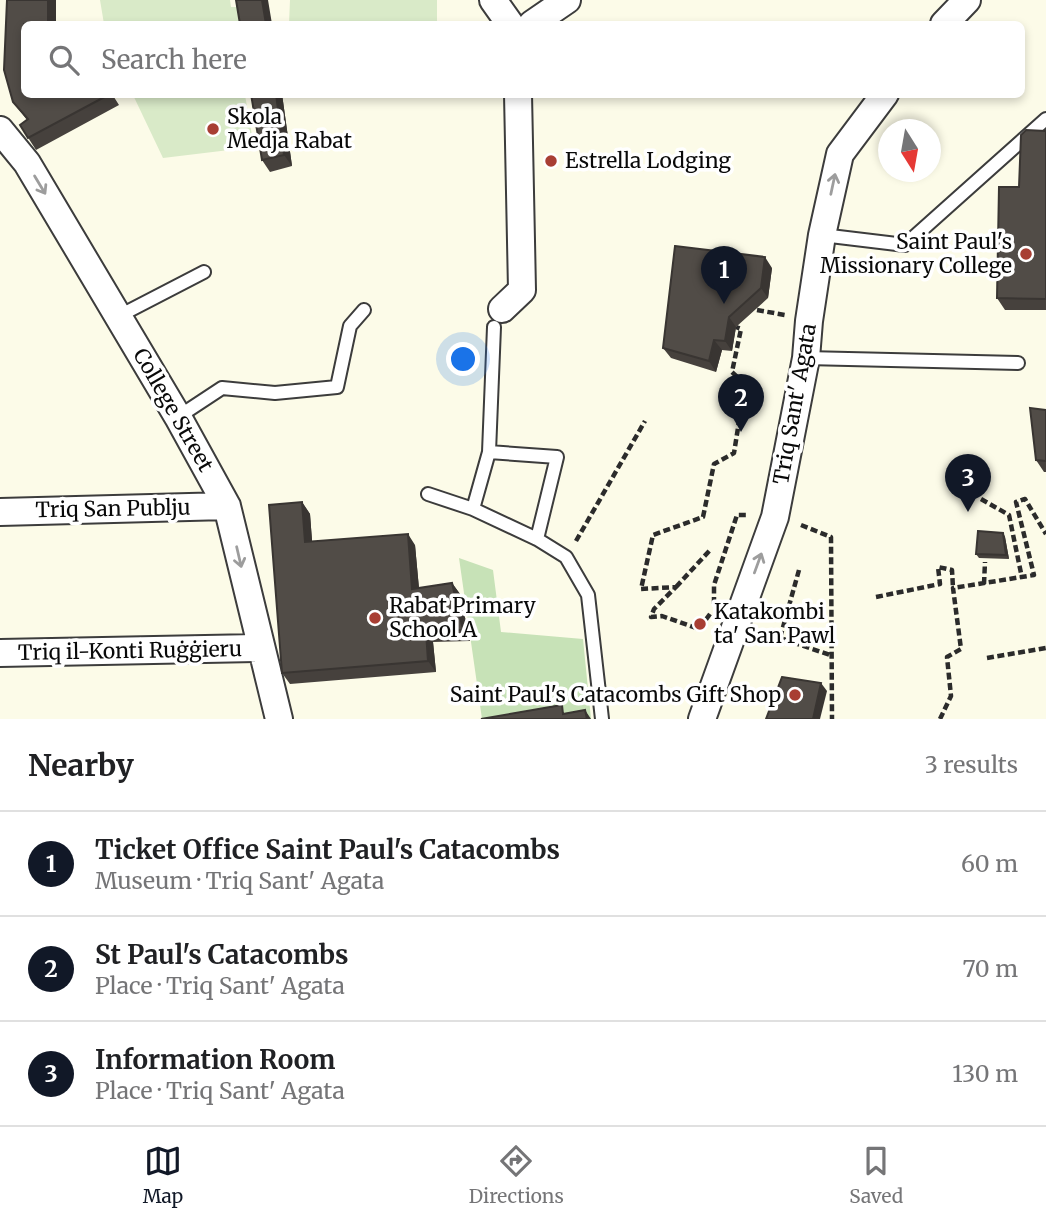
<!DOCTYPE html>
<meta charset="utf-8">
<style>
:root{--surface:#fff;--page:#f6f6f6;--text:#202124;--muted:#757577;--line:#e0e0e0;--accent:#111827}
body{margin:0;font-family:Merriweather,serif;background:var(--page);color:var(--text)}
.compass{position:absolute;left:878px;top:119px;width:63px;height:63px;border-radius:50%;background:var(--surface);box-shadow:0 4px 10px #0003;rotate:169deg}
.you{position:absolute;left:464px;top:360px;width:24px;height:24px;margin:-18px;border:5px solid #fff;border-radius:50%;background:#1a73e8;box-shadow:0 0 0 10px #1a73e833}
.badge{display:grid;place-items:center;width:46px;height:46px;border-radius:50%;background:var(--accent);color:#fff;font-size:23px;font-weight:700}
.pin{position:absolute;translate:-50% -58px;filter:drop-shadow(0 2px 4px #0008)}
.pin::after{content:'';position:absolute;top:37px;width:24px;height:21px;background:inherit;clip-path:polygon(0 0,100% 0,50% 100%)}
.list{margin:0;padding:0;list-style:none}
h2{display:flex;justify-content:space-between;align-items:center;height:91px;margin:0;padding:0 28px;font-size:30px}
h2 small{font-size:23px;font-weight:400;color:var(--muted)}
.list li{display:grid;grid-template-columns:46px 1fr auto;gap:21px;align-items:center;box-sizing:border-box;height:105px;padding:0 28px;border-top:2px solid var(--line)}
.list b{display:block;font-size:26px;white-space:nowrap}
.list p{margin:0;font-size:23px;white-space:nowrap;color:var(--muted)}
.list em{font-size:23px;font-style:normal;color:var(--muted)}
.icon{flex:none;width:38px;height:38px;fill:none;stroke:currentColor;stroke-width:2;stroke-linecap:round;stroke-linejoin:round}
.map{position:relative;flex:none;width:1046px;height:719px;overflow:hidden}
.search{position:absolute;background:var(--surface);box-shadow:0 4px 10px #0003;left:21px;right:21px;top:21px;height:77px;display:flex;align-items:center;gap:18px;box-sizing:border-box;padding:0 24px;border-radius:10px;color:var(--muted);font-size:26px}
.sheet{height:406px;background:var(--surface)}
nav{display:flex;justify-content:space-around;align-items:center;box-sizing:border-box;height:98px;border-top:2px solid var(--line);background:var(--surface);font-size:19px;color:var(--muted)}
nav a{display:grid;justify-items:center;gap:4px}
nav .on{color:var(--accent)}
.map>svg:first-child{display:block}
.green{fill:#c7e2b7}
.pitch{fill:#d9eac8}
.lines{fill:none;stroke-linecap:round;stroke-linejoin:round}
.lane-casing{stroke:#3c3c3c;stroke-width:16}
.street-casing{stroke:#3c3c3c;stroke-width:30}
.path{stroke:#2b2b2b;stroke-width:4.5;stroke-dasharray:7 3.5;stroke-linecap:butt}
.lane{stroke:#fff;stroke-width:12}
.street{stroke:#fff;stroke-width:26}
.wall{fill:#46413d}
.shaded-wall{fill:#393532}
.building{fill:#514c47;stroke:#393532;stroke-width:2}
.oneway{stroke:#9d9d9d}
.poi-dot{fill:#a83e33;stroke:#fff;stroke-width:2.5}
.labels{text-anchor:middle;stroke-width:7;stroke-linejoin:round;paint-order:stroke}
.poi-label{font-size:21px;fill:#090909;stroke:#fff;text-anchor:start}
.street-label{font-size:21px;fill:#090909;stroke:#fff}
</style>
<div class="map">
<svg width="1046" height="719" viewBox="0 0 1046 719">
<rect width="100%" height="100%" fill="#fcfbe8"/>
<path class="green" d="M459,558l34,12 8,62 82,7 8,80h-109z"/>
<path class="pitch" d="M100,0h130l1,7h16v17h-143z
M290,0h147v24h-148z
M133,95h112l9,52 -91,11z"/>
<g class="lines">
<g class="lane-casing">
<path id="lane" d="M822,235l83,10 141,-126
M119,316l85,-44
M806,358l212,5
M178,417l44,-29 53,5 62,-6 13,-61 14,-16
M489,452l68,5 -20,82
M428,494l45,15 64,30 29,18 22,38 14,124
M473,509l16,-57 5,-125"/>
</g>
<g class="street-casing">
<path id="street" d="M493,0l17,24
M532,24l35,-24
M944,24l23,-24
M0,130l27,33 151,254 49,89 52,213
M502,309l20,-19 -4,-196
M0,512l227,-6
M0,653l261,-5
M702,719l73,-202 31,-159 3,-37 13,-86 18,-81 45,-60"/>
</g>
<path class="path" d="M757,310l28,5
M981,499l28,16 13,63
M801,525l30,12 1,182
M576,541l69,-120
M799,570l-19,68 50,17
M984,584l1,-22
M676,587l35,-38
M876,597l64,-13 -2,-17 14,3 1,18
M714,604v-19l23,-70h11
M710,614l-11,15 -37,-13 -11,1 3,-8 22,-22 -35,2 12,-54 50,-18 11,-53 20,-11 11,-69 -13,-12 9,-43 -5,-2
M987,658l59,-10
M940,719l11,-23 -4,-39 14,-8 -8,-61 81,-13 -18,-73 9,-3 21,35"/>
<use href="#lane" class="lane"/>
<use href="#street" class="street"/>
</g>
<path class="wall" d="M24,94h88l7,11 -83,45 -16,-25 7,-5 -14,-18z
M251,94h31l10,72 -22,6 -8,-12z
M1046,131v179h-41l-8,-12 22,-111z
M772,268l-4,30 -32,29 -4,24 -10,-1 -6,22 -45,-14 -8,-10z
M1046,410v62h-2l-8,-12z
M302,502l8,12 2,27 103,4 4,43 33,-5 8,11 10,47 -37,1 3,30 -146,12 -8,-11z
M1003,533l2,4 4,22 -30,-1 -3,-4z"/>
<path class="shaded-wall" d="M48,0h8v24h-8z
M262,0h6l4,24h-6z
M276,94h6l10,72 -8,-11z
M765,257l7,11 -4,30 -7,-10z
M729,317l7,10 -4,24 -7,-10z
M714,340l8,10 -6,22 -7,-11z
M302,502l8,12 3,39 -8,-11z
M1003,533l2,4 4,22 -3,-4z
M408,534l7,11 5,55 -8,-11z
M452,583l8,11 10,47 -7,-11z
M426,631l7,11 3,30 -8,-11z
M821,683l6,8 -7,28h-7z
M585,710l6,9h-4z"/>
<path class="building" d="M7,0h41v24h-24v70h86l-82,44 -8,-13 8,-6 -15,-17 -9,-32z
M236,0h26l4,24h-26z
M251,94h25l8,61 -22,5z
M1026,130l20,1v168l-49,-1 2,-111h20l2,-52z
M675,246l90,11 -4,31 -32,29 -4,24 -11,-1 -5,21 -46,-13z
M1030,408l16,2v51l-10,-1z
M302,502l3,40 103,-8 4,55 40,-6 11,47 -37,1 2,30 -146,12 -13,-168z
M978,531l25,2 3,22 -30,-1z
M782,677l39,6 -8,36h-47z
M562,705l1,9 22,-4 2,9h-106z"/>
<defs><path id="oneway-shaft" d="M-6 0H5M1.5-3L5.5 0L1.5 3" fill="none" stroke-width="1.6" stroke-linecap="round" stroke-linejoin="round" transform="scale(1.75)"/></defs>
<g class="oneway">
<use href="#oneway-shaft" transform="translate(833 184) rotate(-78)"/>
<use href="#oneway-shaft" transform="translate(40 185) rotate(59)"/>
<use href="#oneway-shaft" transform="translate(239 557) rotate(77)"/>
<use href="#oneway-shaft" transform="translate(758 563) rotate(-70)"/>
</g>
<g class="poi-dot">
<circle cx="213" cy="129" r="7"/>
<circle cx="551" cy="161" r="7"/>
<circle cx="1026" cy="254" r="7"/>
<circle cx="375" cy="618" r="7"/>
<circle cx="700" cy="624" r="7"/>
<circle cx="795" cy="695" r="7"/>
</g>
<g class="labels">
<g class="poi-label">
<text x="227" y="124">Skola<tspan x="227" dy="24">Medja Rabat</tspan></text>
<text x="565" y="168">Estrella Lodging</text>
<text x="1012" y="249" text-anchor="end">Saint Paul's<tspan x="1012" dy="24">Missionary College</tspan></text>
<text x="389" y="613">Rabat Primary<tspan x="389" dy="24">School A</tspan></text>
<text x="714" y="619">Katakombi<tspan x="714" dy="24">ta' San Pawl</tspan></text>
<text x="781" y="702" text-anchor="end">Saint Paul's Catacombs Gift Shop</text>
</g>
<g class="street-label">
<text transform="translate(795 404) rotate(-80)" y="7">Triq Sant' Agata</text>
<text transform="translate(173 410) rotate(60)" y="7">College Street</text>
<text transform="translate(113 509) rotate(-1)" y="7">Triq San Publju</text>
<text transform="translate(130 651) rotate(-1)" y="7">Triq il-Konti Ruġġieru</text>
</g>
</g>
</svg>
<svg class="compass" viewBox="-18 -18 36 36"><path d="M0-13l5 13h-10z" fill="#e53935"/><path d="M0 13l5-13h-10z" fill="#757577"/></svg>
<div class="you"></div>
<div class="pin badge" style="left:724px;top:304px">1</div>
<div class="pin badge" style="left:741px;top:432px">2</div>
<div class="pin badge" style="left:968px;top:512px">3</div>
<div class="search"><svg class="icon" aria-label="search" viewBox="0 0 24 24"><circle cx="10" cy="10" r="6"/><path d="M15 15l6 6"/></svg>Search here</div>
</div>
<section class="sheet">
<h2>Nearby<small>3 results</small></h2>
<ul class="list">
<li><span class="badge">1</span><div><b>Ticket Office Saint Paul's Catacombs</b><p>Museum · Triq Sant' Agata</p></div><em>60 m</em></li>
<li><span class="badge">2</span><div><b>St Paul's Catacombs</b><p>Place · Triq Sant' Agata</p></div><em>70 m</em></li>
<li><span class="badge">3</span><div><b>Information Room</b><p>Place · Triq Sant' Agata</p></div><em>130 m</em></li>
</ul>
</section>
<nav>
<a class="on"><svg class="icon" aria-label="map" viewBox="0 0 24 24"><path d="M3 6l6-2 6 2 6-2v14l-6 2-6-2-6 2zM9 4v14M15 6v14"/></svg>Map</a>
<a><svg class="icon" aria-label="directions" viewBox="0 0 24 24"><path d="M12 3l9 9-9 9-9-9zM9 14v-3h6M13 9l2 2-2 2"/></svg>Directions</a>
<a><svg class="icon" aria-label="saved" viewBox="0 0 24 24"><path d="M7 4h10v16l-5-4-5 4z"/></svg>Saved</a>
</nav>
